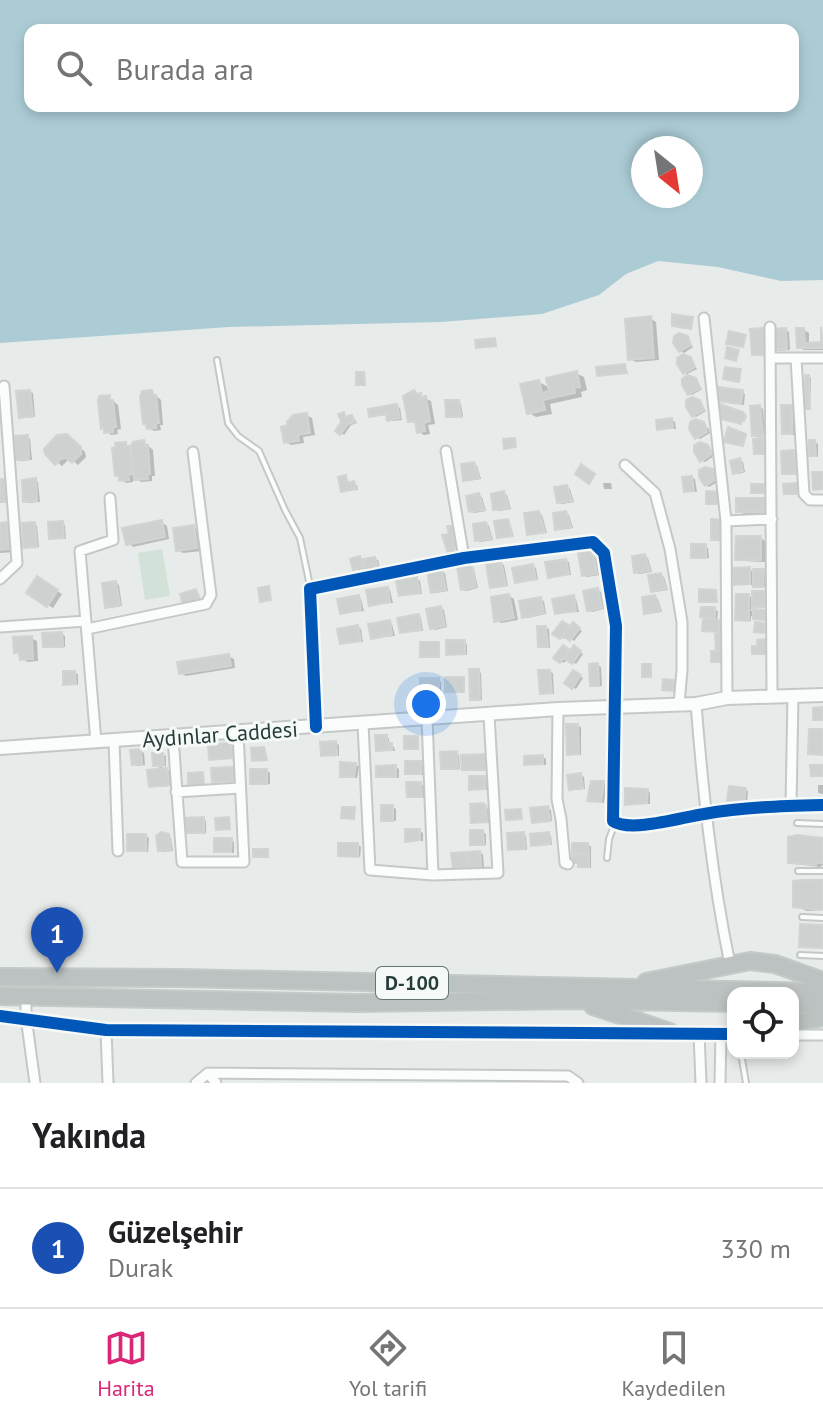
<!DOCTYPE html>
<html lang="tr">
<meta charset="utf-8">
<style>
:root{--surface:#fff;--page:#f2f2f2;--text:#202124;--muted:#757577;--line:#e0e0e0;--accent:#db2777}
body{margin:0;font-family:"PT Sans",sans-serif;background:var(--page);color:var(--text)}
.controls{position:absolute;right:24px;bottom:24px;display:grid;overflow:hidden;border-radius:16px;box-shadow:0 4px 12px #0003}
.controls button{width:72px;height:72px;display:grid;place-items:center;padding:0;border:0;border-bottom:2px solid var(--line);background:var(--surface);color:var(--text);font:40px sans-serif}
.compass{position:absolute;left:631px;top:136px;width:72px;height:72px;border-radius:50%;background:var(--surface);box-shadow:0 4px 12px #0003;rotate:150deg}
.you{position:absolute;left:426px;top:704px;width:28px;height:28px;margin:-20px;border:6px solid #fff;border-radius:50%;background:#1a73e8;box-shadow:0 0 0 12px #1a73e833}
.badge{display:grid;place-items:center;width:52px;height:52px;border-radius:50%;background:var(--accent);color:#fff;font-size:26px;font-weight:700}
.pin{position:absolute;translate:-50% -66px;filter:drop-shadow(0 2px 4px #0008)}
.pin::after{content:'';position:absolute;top:42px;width:28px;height:24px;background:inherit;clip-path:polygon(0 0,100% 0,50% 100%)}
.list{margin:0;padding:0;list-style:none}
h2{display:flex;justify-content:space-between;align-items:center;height:104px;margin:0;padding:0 32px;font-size:34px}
h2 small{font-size:26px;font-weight:400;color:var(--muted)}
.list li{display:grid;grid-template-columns:52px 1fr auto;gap:24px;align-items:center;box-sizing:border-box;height:120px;padding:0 32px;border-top:2px solid var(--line)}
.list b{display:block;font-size:30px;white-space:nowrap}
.list p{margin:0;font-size:26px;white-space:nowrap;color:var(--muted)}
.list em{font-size:26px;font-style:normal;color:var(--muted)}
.icon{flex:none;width:44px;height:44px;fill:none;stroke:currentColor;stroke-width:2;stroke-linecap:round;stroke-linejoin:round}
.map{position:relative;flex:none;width:823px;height:1083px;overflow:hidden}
.search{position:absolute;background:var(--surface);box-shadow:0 4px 12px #0003;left:24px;right:24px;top:24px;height:88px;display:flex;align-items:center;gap:20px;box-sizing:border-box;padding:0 28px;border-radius:16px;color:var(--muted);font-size:30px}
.sheet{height:224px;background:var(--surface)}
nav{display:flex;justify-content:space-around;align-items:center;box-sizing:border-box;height:112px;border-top:2px solid var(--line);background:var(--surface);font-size:22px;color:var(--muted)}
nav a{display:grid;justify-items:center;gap:4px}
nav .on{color:var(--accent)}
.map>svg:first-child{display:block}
.green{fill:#d2e2d8}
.water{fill:#acccd5;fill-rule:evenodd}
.shadow{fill:#0003}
.building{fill:#cdd2d0;stroke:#d0d4d2;stroke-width:2}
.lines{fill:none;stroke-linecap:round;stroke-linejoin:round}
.lane-casing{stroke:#c4c8c6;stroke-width:8}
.street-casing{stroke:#c4c8c6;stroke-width:13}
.secondary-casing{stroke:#c4c9c7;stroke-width:16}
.highway-casing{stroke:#c3cac8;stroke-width:20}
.lane{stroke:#fbfcfc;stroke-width:4}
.street{stroke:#fbfcfc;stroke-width:9}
.secondary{stroke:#fbfcfc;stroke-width:12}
.highway{stroke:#bcc2c1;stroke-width:16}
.cycleway-casing{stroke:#f5f9f8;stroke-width:17}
.cycleway{stroke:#0057b8;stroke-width:12}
.labels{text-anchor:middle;stroke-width:6;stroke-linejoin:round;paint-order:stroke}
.shield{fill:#f5f9f8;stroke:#647572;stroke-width:2}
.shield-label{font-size:20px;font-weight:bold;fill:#263d39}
.street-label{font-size:22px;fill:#263d39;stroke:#f5f9f8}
</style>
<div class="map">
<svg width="823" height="1083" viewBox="0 0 823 1083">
<rect width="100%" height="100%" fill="#e7ebe9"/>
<path class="green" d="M162,549l8,47 -25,4 -7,-47z"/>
<path class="water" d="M0,0h823v280l-42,1 -63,-14 -60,-6 -32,13 -27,21 -57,19 -101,8 -212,5 -229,16zM30,30h763v76h-763zM643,148h48v48h-48z"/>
<path class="shadow" d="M650,318l6,4 3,38 -23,2 -6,-3z
M786,330l3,2 1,18 -10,1 -3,-2z
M804,330l5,3v12l14,-1v6h-19l-5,-3z
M687,337l6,10 -9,6 -3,-2z
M690,359l7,10 -10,5 -3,-2z
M625,366l3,8h-29z
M576,373l8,4 3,13 -6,2 1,5 -32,7 2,10 -16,3 -7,-4 10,-31 11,6z
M808,376l3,2 -1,32 -3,-2z
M697,382l5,7 -10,6 -3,-2z
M30,392l3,1 2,24 -11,1 -3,-2z
M152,392l9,8 2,25h-3l1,5 -7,1 -5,-3z
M742,392l3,2 -1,11 -23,-5z
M419,396l12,5 4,23 -7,1 2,9 -6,1 -5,-3 -2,-8 -7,-3z
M109,397l9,8 3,24 -4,1 1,4 -7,1 -8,-7z
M458,402l3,2 2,13 -15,-1z
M701,404l5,7 -10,6 -3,-2z
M396,406l4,2 2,12 -10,1 -4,-6 -17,1z
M760,407l3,2 2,27 -8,1 -3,-2z
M791,407l3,2 1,26h-8l-3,-2z
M343,414l4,4 8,1 2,4 -6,2 -7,10 -7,-4 6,-9z
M306,415l6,3 3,17 -12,2 1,6 -13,2 -5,-3z
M672,420l3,2 1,7h-18z
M695,421l13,7 2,5 -10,6 -3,-2z
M27,437l3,2 2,21 -12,1 -3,-2z
M72,440l13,12 1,5 -8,8 -6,-5 -5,1 -5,5 -15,-13z
M763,441l3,1 1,12 -8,1 -3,-2z
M144,442l9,8 2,26h-3v5l-11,1 -8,-5v5l-7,1 -10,-8 9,-31 7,4z
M815,442l3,2v13l-7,-2z
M700,444l13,7 1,5 -9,6 -4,-2z
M794,452l3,2 1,20 -11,1 -3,-2z
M740,460l3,2 2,10 -7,2 -3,-1z
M474,464l3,2 4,13 -13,2 -3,-2z
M712,471l7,10 -10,6 -3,-2z
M346,477l4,7 7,1 1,5 -15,1z
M692,478l3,1 2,13h-8l-3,-1z
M35,480l3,2 2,20 -12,1 -3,-2z
M0,481l7,1 2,20 -9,1z
M603,483h8l1,6h-8z
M567,487l3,2 4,13 -12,2 -3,-2z
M503,494l4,1 4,14 -13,2 -3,-2z
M479,496l3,1 4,14 -12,2 -3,-2z
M766,500l5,14h-27l-6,-3z
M539,513l3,2 5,18 -15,2 -3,-1z
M565,513l4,2 4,13 -13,2 -3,-2z
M161,522l6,4 2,13 -36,8 -5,-4z
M62,523l3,2 1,14 -15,-1z
M7,524l5,4 2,24 -14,1v-28z
M34,524l3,2 2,21 -11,1 -3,-2z
M486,524l3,2 4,14 -13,2 -3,-2z
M193,527l6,3 3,21 -19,2 -5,-3z
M761,538l5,4v20l-23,-1 -5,-3z
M705,546l3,2 1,10 -16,-1z
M593,552l3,2 4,21 -13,2 -3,-2z
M644,556l4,2 4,14 -13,2 -3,-2z
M360,558l4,3 11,-2 3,1 2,9 -10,2 -4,-3 -8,2 -3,-2z
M566,561l3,1 2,13 -22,1z
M501,563l3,2 4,21 -13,2 -3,-2z
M533,566l3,2 2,12 -21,2z
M471,567l3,2 4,19 -12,3 -3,-2z
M749,569l6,4h11v14l-30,-4z
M441,572l4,1 3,18 -12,2 -4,-2z
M661,575l3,2 4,13 -12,2 -4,-1z
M37,579l25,15 -9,14 -25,-16z
M417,579l3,2 2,13 -21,1z
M116,583l3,2 3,21 -12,2 -3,-2z
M387,589l3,1 3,13 -22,1z
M598,590l3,2 3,17 -12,3 -3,-2z
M509,596l5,3 4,21 -17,3 -5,-3z
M749,596l21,11h-13l-5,-3 -1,7 15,1 3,2v7l-11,-1 -7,-4v5l-14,-2z
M358,597l3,2 3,12 -22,2z
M573,597l3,2 3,13 -22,1z
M654,597l4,2 4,13 -13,2 -3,-2z
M540,599l4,2 2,13 -19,4 -3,-2z
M441,608l3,2 3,17 -12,3 -3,-2z
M703,609l15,2 -1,10 4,3 6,39 -14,-2 5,-8 -1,-21 -13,-3z
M418,616l3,2 2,13 -21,1z
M389,622l3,2 3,12 -22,2z
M563,623l8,6 2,-4 9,6 -8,10 -7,-5 -3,3 -9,-5z
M358,627l3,2 2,13 -21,1z
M546,628l3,1 1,19h-7l-3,-2z
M62,634l3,2v11l-20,-1z
M31,638l6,3 1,20 -11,1 -11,-10z
M464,642l3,2v11l-19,-2z
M563,648l8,4 3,-4 9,6 -7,10 -8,-6 -4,5 -8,-5z
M228,656l6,3 1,9 -49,8 -5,-3z
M598,665l3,2 1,19 -7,1 -3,-2z
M478,671l3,2 1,27h-7l-3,-1z
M550,672l3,1 1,21h-9l-3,-2z
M574,672l9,6 -7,11 -9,-6z
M75,673l3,1v11l-13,-1z
M438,680l3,2v12l-19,-2z
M607,680h5l3,16 -8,-2z
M577,726l4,1v28h-9l-3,-1z
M386,737l3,2v6l5,2 1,4 -18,-1z
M336,743l3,2v11l-17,-2z
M232,745l3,2 1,12h-25z
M141,751l3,2 1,12 -8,1 -3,-2z
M456,753l3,2 1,14 -17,-1z
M163,755l3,1v10l-5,1 9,5 1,14 -17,1 -3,-2 12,-15 -8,-5z
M543,757l3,2v6l-20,-1z
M420,763l3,2v10l-16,-2z
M342,764l17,2 -2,12 -15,-2z
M396,767l3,2v9l-21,-2z
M232,769l3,1v12l-21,-1z
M267,771l3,2v11l-18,-1z
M581,775l3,2 1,12 -11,1 -3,-2z
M484,778l3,2v10l-16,-2z
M604,783l3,2 -3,18 -15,-3z
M421,784l3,2v12l-16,-2z
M818,785h5v9l-5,-1z
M745,790l3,1 -1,13 -18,-3z
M647,791l3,1v12h-23z
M483,805l5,4 1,14h-13l-3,-1z
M393,807l3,2v12l-13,-2z
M548,808l3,2 1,11h-18z
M203,819l3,2v12l-20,-1z
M420,831l3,2v8h-16z
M483,832l3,2v11l-14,-1z
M523,834l3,2 1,14 -17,-1z
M548,834l3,2 1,9h-19z
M146,836l3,2 -1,14 -19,-2z
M168,836l3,2 2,13 -10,1 -4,-2z
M231,840l3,2v11l-18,-2z
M823,840v25l-3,2 -25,-3 -5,-3z
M358,845l3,2 -1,10 -20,-2z
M574,845l17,1v22h-8l-3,-4 -6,-2z
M480,853l3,1 1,14h-29l-1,-13z
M823,884v26l-16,1 -12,-5z"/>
<path class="building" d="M672,314l21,3 -2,12 -19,-3z
M651,316l3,42 -26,2 -3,-41z
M821,327l2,21h-26l-1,-20h8l1,15 16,-1z
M764,328l2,27h-14l-2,-26z
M786,328l1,21 -12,1 -2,-21z
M729,331l17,4 -3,12 -17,-3z
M679,333l9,3 3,9 -12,7 -6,-9 1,-7z
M495,338l1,8 -20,2 -1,-8z
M727,347l12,3 -3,11 -11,-3z
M683,354l8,3 4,10 -12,7 -6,-10v-6z
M625,364l1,9 -29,3 -1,-9z
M725,367l16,2 -2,13 -16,-3z
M577,371l3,16 -6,1 1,5 -32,7 2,10 -18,4 -7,-30 19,-4 3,13 7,-2 -3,-13z
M356,372h8l1,13h-9z
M687,375l9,3 4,10 -12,7 -6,-10v-6z
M805,375h4l1,34h-5z
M718,387l25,3 -2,14 -22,-3z
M30,390l3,26 -14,2 -3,-27z
M152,390l1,5h3l3,28h-3v5l-9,1 -1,-5h-3l-3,-27 2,-6z
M414,390l3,4 4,-1v4l5,-1 4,25 -6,2 1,8 -8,2 -2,-12 -7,1 -5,-26z
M110,395v5h3l3,27h-3v5l-9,1v-5l-3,1 -3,-28 1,-5z
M692,397l8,3 4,10 -12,7 -6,-10v-7z
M445,400h14l2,17h-15z
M397,404l3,14 -13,3 -1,-7 -17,3 -1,-8z
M720,404l23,8 3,4 -2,5 -2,-1 -1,4 -20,-5z
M760,405l3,30 -11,1 -2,-30z
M781,405h11v29h-10z
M344,412l1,5 7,-2 3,7 -7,2 -8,11 -5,-4 6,-9 -3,-8z
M307,413l3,20 -12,2 1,6 -15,2 -3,-16 7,-2 -1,-3 6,-7z
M672,418l1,10 -16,2 -1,-10z
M695,419l9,3 3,10 -12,7 -6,-10 1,-7z
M728,427l18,7 -3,12 -19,-4z
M67,434l14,13v7l-9,9 -6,-5 -5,1 -6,6 -10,-11 -1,-5 13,-14z
M28,435l1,24 -14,1 -1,-24z
M515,438l1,9 -12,2 -1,-10z
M763,438l1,16h-10l-1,-15z
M144,440l1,5h3l2,29h-3l1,5 -14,1 -3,-34 2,-4z
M809,440h6l1,16h-7z
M126,442v4h4l2,28 -4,1 1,5 -10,1v-5h-4l-3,-28 4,-1 -1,-4z
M700,442l8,3 4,9 -12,8 -6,-10v-7z
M794,450l2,24h-14l-1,-23z
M740,458l3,13 -10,3 -3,-13z
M474,462l5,16 -16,3 -2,-17z
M581,464l14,10 -6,10 -14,-10z
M705,467l8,2 4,10 -12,7 -6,-9v-7z
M812,472h11v17l-10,1z
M346,475l1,8 7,-2 2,8 -15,3 -3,-15z
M692,476l2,15 -10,1 -2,-15z
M36,478l1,23 -14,1 -1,-22z
M0,479h5l1,22 -6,1z
M798,483l1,11h-15l-1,-10z
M751,484h14v9h-14z
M567,485l5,16 -15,2 -3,-16z
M504,491l5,17 -16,2 -2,-16z
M706,491l16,1 -1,12h-15z
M479,493l5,17 -15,2 -3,-16z
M736,498h31v14h-31z
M539,511l6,21 -18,3 -3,-22z
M566,511l5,16 -16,3 -2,-17z
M508,519l5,17 -16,2 -3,-17z
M711,519l12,1v20h-12z
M162,520l3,17 -39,8 -4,-17z
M63,521l1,17 -15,1 -1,-17z
M7,522l2,27 -9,1v-27z
M35,522l2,25 -14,1 -1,-25z
M486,522l5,17 -16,2 -2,-17z
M194,525l3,23 -21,3 -3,-23z
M456,525l3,23h-5l1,5 -7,1 -6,-19 7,-1 -2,-8z
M736,536h25v24h-26z
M691,544h15v14h-15z
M593,550l4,24 -15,2 -4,-23z
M645,554l5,17 -16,2 -2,-17z
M360,556l3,11 -10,3 -3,-11z
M375,557l3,11 -13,2 -2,-11z
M566,559l3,15 -21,4 -3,-16z
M501,561l5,24 -16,3 -4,-24z
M533,564l3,15 -21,4 -3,-15z
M472,565l4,22 -15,3 -4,-23z
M750,567v17l-16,1 -1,-17z
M753,569h11l-1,18h-10z
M442,570l4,20 -15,3 -4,-21z
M661,573l5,16 -15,3 -3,-17z
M37,576l21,14 -11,17 -21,-14z
M417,577l3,16 -21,3 -3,-15z
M116,581l4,24 -15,3 -3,-25z
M269,586l2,14 -11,2 -2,-14z
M388,587l2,15 -21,4 -3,-16z
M598,588l4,20 -15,3 -4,-20z
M196,589l4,10 -17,6 -3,-11z
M699,589l17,1 1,12h-18z
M752,591h16v16h-16z
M509,594l5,24 -20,4 -3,-25z
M736,594h13v27l-14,-1z
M359,595l2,15 -21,4 -3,-15z
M574,595l2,16 -21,3 -3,-15z
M655,595l5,16 -16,3 -2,-17z
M541,597l3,16 -22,5 -3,-17z
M441,606l4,20 -15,3 -4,-20z
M701,607h14v11l-15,-1z
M753,609l14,1 -1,10 -13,-1z
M419,614l2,16 -21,3 -3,-15z
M703,618l16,2 1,12 -18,-1z
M390,620l2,15 -21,4 -3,-15z
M562,621l8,5 -10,13 -8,-5z
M573,622l7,6 -10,13 -7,-5z
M755,622l10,1 -1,10 -10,-1z
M358,625l3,16 -21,3 -3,-15z
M537,626h9l2,21h-10z
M62,632l1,15h-20l-1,-14z
M725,633v18h-9l-1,-17z
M32,636l1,23 -13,1 -1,-8 -5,1 -1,-16z
M768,639v15h-16v-8h5v-6z
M446,640h19v14l-19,1z
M420,642h19v15h-19z
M563,645l7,5 -10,13 -7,-5z
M574,645l7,6 -9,13 -8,-6z
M711,651h14v11h-14z
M229,654l2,12 -52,8 -2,-12z
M598,663l1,23h-9l-1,-22z
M642,664h9v13h-9z
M469,669h10l1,31h-10z
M538,670h12l2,23 -12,1z
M573,670l8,5 -9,14 -8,-6z
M63,671h12l1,13 -13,1z
M445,677h19v15h-19z
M420,678h19v15h-19z
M663,679l12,1v11l-13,-1z
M823,707v13h-10v-12z
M566,724h12l1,30 -12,1z
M809,729h14v26l-15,-1z
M375,735h12v8h5v7l-16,1z
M404,736h14v13h-14z
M336,741l1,14 -16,1 -1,-14z
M232,743l1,15 -24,2 -1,-16z
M264,747l3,13 -15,1 -1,-13z
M141,749l1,15 -10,1 -2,-15z
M457,751l1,18h-17l-1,-17z
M152,753h11l1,13h-11z
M486,754v16h-24l-1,-15z
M543,755v9l-19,1v-9z
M405,761h16v13h-16z
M340,762l16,1 -2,14h-14z
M396,765v12h-20v-11z
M810,765h13v11h-12z
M232,767l1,14 -21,1 -1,-14z
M167,768l2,17 -20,2 -2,-17z
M250,769h17v15h-17z
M203,772l1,13 -16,1v-13z
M581,773l2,15 -14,2 -2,-15z
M469,776h16v13l-16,1z
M591,781h13l-3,21 -14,-1z
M406,782h15l1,15h-15z
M729,786l17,2 -2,15 -17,-1z
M625,788l23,1 -1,14 -22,2z
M483,803l3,3 1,16 -16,1 -1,-19z
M381,805h12v16h-12z
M548,806l2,15 -18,2 -2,-15z
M342,807h13l-1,12 -13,-1z
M521,809l1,10 -16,1 -1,-10z
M204,817v16h-20l-1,-15z
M229,817l1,12 -14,1 -1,-12z
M405,829h15v11l-15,2z
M470,830h13l1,15h-14z
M161,832l8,2 2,16 -13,1 -2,-15z
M524,832l1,17 -17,1 -1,-17z
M549,832l1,12 -19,2 -1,-12z
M127,834h19v17h-19z
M797,835l26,3v25h-7v2l-28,-2v-26z
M214,838h18l-1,14h-17z
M338,843h20v14l-20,-1z
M572,843h16l1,10h-17z
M253,849h15v8h-15z
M480,851l1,16 -13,1 -1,-16z
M466,852l2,16 -15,1 -2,-16z
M572,854h17v13h-11v-4h-6z
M802,880h21v28l-2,2 -28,-3v-26z
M800,924l23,1v23l-24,-1z"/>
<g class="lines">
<g class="lane-casing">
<path id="lane" d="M217,360l11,63 10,13 21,15 26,59 15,28 10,48
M797,823l26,1
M607,858l2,-19 6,-16
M798,871h25
M802,917l21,1
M800,955l23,1
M741,1053l5,30"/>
</g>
<g class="street-casing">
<path id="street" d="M704,318l22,203 46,-2
M770,327l2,369
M770,358h53
M796,358l8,136 6,6h13
M446,451l18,107
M625,465l30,28 15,56 12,73v48l-3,34
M726,521l1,177
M0,579l17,-16 -13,-177
M0,627l86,-6
M87,629l119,-25 5,-9 -18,-143
M696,704c7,88 16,174 34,260
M558,709l-1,90 4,20 4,44 3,1
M427,718l6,157
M363,724l7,146 63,5 65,-2 -9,-158
M316,727l-6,-138 154,-31 129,-16 11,11 12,73 -3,195c17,12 70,-4 91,-7 39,-7 80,-8 119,-9
M173,737l9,125h62l-6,-130
M114,741l4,110
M96,742l-16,-191 33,-11 -3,-42
M176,792l64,-4
M791,806l2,-111
M26,996v21l9,66
M0,1016l106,14 627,4
M106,1030l2,53
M699,1033l2,50
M793,1035h30
M208,1073l360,3 10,7
M196,1083l12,-10 8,10
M720,1083l1,-50"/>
</g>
<g class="secondary-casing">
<path id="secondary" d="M0,748l558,-39 138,-5 31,-6 96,-3"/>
</g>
<g class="highway-casing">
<path id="highway" d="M0,977l181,1 642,14
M646,982l104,-21 25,3 48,17
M0,996l357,7 215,-3 161,3
M793,1004h30
M593,1006l77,26
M793,1023l30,-6"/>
</g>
<use href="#lane" class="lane"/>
<use href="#street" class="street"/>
<use href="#secondary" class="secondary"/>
<use href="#highway" class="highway"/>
<g class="cycleway-casing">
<path id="cycleway" d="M316,727l-6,-138 154,-31 129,-16 11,11 12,73 -3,195c17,12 70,-4 91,-7 39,-7 80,-8 119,-9
M0,1016l106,14 627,4"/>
</g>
<use href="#cycleway" class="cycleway"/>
</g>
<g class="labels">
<rect class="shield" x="376" y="967" width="72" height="32" rx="6"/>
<g class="shield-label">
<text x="412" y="990">D-100</text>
</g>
<g class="street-label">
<text transform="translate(220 734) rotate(-4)" y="8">Aydınlar Caddesi</text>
</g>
</g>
</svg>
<div class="controls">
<button><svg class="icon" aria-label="locate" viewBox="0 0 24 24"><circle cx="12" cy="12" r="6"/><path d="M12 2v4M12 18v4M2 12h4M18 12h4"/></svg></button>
</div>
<svg class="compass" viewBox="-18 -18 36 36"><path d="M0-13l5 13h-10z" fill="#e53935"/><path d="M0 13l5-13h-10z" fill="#757577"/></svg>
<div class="you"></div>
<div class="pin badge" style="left:57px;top:973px;background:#1a4fb4">1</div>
<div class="search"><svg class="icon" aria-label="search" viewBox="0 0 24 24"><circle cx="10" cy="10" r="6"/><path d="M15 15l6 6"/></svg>Burada ara</div>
</div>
<section class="sheet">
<h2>Yakında<small></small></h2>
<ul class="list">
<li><span class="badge" style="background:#1a4fb4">1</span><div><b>Güzelşehir</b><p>Durak</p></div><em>330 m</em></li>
</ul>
</section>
<nav>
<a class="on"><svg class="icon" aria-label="map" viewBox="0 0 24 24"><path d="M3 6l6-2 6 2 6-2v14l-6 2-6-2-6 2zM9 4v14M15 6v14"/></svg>Harita</a>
<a><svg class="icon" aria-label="directions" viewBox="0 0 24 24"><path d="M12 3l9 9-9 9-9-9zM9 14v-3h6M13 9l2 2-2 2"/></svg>Yol tarifi</a>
<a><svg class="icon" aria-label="saved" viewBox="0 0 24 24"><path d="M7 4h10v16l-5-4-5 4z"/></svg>Kaydedilen</a>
</nav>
